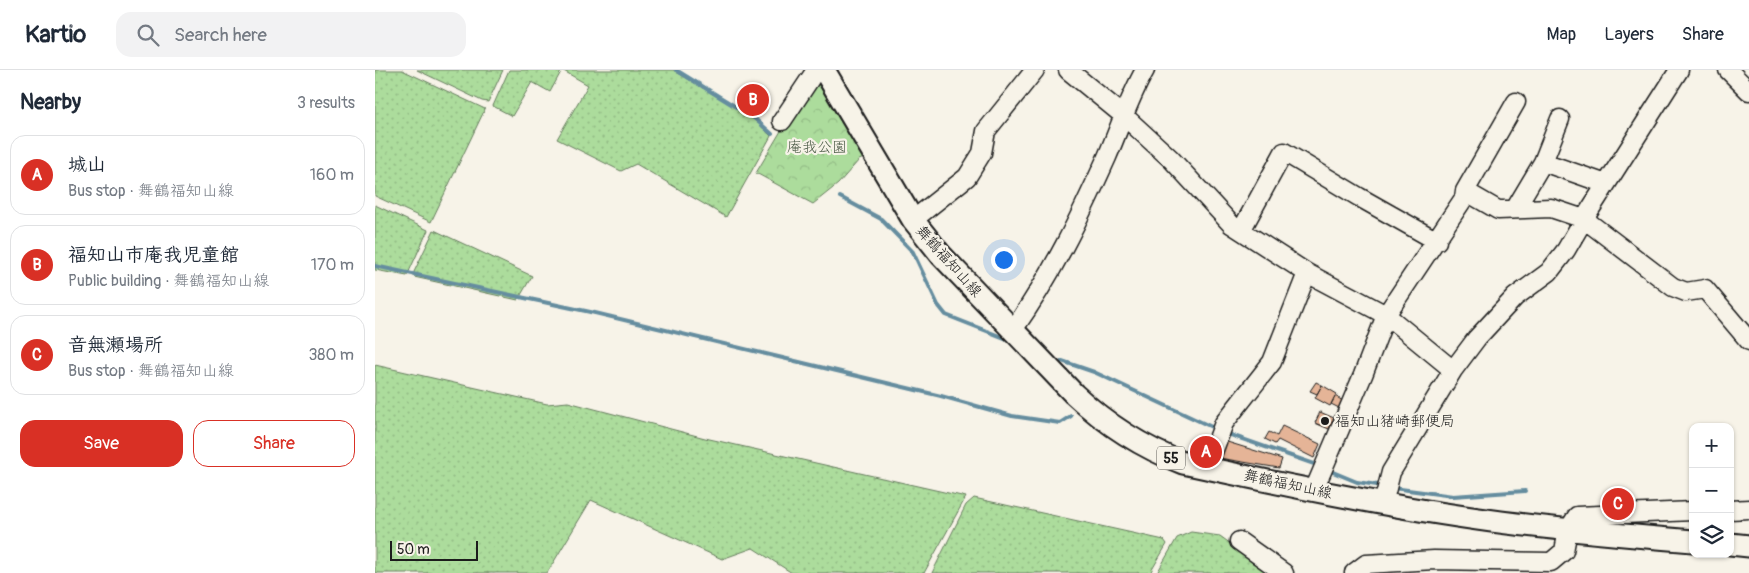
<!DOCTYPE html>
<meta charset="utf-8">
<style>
:root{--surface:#fff;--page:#f2f2f3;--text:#1f2937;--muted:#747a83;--line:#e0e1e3;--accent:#d93025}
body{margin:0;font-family:Pangolin,"Klee One",sans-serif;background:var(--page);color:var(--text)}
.controls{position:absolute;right:15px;bottom:15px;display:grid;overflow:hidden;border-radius:10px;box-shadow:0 1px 4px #0004}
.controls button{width:45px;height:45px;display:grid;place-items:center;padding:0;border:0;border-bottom:1px solid var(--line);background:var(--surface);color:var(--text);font:25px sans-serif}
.scale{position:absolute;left:15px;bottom:12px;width:88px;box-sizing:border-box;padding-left:5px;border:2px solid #1c1c1c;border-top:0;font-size:14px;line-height:18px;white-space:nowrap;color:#1c1c1c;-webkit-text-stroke:4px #f7f3e8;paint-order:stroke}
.you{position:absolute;left:628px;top:189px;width:18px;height:18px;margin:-12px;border:4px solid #fff;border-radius:50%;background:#1a73e8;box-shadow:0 0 0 8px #1a73e833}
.badge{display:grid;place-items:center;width:32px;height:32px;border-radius:50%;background:var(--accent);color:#fff;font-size:16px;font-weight:700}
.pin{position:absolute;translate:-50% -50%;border:2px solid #fff;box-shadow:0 1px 5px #0006}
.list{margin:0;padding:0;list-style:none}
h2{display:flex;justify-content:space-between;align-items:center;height:65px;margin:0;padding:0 20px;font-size:21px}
h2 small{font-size:16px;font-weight:400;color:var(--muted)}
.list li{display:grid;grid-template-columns:32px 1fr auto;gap:15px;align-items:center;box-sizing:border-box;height:80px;margin:0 10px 10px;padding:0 10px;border:1px solid var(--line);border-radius:15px}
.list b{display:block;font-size:19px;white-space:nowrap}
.list p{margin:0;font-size:16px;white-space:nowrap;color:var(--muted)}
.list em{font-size:16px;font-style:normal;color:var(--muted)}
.actions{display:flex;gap:10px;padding:15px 20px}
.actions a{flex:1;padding:11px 0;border:1px solid var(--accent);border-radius:15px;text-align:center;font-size:18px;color:var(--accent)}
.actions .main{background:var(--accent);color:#fff}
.icon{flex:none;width:28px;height:28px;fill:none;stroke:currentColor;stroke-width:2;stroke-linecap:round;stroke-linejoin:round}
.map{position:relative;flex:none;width:1374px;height:503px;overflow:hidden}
header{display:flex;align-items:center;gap:30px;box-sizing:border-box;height:70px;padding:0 25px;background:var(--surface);border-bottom:1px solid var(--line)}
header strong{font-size:24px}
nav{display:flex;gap:28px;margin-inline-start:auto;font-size:18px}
.search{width:350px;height:45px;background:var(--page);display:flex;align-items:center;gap:12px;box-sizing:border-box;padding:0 18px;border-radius:15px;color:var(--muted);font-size:19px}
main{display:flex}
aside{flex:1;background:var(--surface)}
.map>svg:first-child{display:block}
.grass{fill:url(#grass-dots);stroke:#647c5c}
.forest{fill:url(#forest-crowns);stroke:#647c5c}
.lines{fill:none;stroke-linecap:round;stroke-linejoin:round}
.stream{stroke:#658d9f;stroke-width:4}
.building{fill:#e5b497;stroke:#1c1c1c}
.minor-casing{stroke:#1c1c1c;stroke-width:21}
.major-casing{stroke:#1c1c1c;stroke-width:25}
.minor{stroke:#f7f3e8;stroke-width:18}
.major{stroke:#f7f3e8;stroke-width:21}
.poi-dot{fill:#1c1c1c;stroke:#f7f3e8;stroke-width:2}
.labels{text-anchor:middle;stroke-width:4.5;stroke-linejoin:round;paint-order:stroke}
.shield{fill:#f7f3e8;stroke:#5e5c59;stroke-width:1}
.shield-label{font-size:14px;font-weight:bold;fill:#1c1c1c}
.park-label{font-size:15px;fill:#475642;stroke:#f7f3e8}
.street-label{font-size:15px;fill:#1c1c1c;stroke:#f7f3e8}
.poi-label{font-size:15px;fill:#1c1c1c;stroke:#f7f3e8;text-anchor:start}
</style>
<header>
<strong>Kartio</strong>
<div class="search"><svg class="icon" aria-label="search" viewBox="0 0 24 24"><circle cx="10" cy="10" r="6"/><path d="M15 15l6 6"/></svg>Search here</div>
<nav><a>Map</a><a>Layers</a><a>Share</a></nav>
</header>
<main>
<aside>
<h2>Nearby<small>3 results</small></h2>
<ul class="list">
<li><span class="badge">A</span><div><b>城山</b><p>Bus stop · 舞鶴福知山線</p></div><em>160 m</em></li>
<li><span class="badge">B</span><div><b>福知山市庵我児童館</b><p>Public building · 舞鶴福知山線</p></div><em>170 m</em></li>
<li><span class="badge">C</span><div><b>音無瀬場所</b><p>Bus stop · 舞鶴福知山線</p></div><em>380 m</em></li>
</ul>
<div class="actions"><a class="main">Save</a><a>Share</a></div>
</aside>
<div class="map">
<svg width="1374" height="503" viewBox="0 0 1374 503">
<defs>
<pattern id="grass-dots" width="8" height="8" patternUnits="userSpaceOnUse" patternTransform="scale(1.25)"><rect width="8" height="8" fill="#acdc9c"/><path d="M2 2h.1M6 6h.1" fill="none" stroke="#93bc86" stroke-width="1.8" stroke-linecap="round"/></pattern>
<pattern id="forest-crowns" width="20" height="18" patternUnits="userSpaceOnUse" patternTransform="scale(1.25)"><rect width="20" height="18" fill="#acdc9c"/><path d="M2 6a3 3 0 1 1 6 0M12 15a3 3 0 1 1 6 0" fill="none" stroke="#93bc86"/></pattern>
</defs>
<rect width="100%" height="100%" fill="#f7f3e8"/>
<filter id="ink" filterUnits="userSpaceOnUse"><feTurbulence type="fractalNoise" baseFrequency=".02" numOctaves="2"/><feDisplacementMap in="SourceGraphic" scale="10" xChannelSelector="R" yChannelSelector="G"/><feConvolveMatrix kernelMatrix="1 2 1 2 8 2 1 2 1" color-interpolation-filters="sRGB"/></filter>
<g filter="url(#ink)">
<path class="grass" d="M0,0h27l83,39 -54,113 -56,-26z
M42,0h86l-15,32 -6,-1z
M134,0h53l-12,22 -18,-10 -20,34 -19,-10z
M187,0h111l80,48 18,18 -45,81 -90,-53 -15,7 -64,-32 31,-54z
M0,135l53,25 -21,46 -32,-6z
M59,160l98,46 -14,24 -104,-23v-5z
M0,295l172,39 21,-2 137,36 261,59 -42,76h-132l-39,-25 -31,11 -131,-59 -44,73h-172z
M599,428l190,42 3,4 -17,29h-218l34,-68z
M816,462l29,4 51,37h-114l20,-35z"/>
<path class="forest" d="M443,3l53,82 -12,5 -21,24 -25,20 -57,-31 35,-59z"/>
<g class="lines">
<path class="stream" d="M301,0l78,48 18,16
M465,127l41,22 32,33 25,53 8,10 61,24
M0,196l220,47 346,83 71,20 48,7 11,-7
M687,291l32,11 122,57
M850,363l95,33
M953,400l29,12 27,4
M1018,418l60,8 72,-5"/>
</g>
<path class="building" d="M941,312l6,3 -5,9 -7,-3z
M947,315l15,9 -7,12 -15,-8z
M960,326l8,5 -4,7 -8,-4z
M945,342l14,6 -5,11 -14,-6z
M907,356l38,18 -6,14 -36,-18 -3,4 -10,-5 4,-7 8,4z
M849,371l58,18 -3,9 -60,-10z"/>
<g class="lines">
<g class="minor-casing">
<path id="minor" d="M693,0l55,45 48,44 60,65 76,49 79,42 67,55
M1353,0l21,21
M407,51l34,-51
M1168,92l17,-43
M1090,121l33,19 53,-2 33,11 89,68 13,5 19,-3 44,52
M1140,139l28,-47 63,22
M538,150l54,-43 15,-24 4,-22 49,-61
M867,159l42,-77 75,45 78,44
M638,260c39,-55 67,-113 94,-173 13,-30 22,-59 38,-87
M832,398l17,-45 48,-61 35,-89
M939,420l49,-115 23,-60 78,-117 1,-7 51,-89
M1008,434l8,-32 62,-102 24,-32 38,-41 34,-25 17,-22 18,-31 95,-149
M1355,440l19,-1
M864,471l45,32
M979,503l12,-9 68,-4 117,2 13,-11 4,-21 9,-14 116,-5"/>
</g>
<g class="major-casing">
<path id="major" d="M449,0l89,150 28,35 133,139c33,31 67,53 109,69 98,21 196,42 295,56 71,10 143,16 215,22
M1355,474l19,2"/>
</g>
<use href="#minor" class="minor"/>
<use href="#major" class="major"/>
</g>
</g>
<circle class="poi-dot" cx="950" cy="351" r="5"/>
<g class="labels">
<rect class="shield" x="782" y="376.5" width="28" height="23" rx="4"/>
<g class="shield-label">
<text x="796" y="393">55</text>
</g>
<g class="park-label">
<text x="442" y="82">庵我公園</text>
</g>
<g class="street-label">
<text transform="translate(574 191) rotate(48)" y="5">舞鶴福知山線</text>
<text transform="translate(913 414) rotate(12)" y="5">舞鶴福知山線</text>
</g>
<g class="poi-label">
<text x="960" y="356">福知山猪崎郵便局</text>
</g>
</g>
</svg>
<div class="controls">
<button>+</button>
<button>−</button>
<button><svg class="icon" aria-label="layers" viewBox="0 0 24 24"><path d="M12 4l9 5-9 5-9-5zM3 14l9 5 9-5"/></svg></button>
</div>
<div class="scale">50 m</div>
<div class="you"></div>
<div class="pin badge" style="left:831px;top:382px">A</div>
<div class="pin badge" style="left:378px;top:30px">B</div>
<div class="pin badge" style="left:1243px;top:434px">C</div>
</div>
</main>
